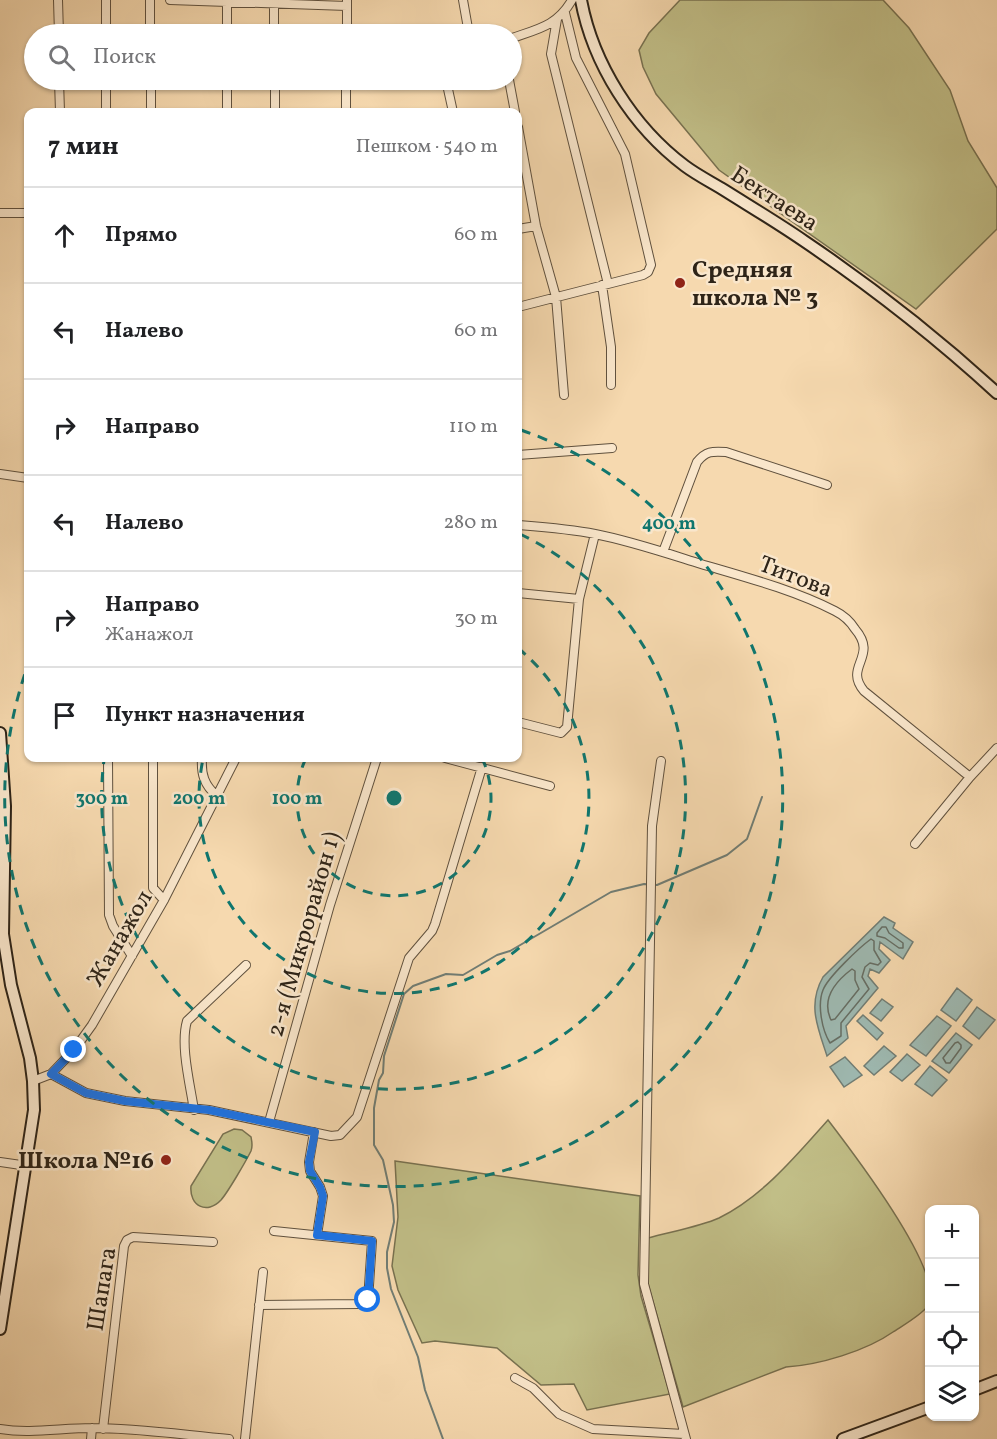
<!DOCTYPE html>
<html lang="ru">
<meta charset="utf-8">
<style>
:root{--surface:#fff;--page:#f6f6f6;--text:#202124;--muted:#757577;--line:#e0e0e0}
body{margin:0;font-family:Vollkorn,serif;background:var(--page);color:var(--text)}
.controls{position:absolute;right:18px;bottom:18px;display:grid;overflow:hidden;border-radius:12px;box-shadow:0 2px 4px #0004}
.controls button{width:54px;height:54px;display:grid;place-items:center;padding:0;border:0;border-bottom:2px solid var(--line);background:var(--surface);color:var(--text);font:30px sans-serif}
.stop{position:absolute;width:18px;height:18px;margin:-14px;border:4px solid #1a73e8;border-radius:50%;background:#fff}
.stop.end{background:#1a73e8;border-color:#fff;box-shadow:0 2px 6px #0008}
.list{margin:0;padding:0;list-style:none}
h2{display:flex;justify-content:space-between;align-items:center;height:78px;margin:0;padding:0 24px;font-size:26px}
h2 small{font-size:20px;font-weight:400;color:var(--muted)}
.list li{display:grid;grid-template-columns:39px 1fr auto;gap:18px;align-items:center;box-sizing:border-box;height:96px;padding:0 24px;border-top:2px solid var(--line)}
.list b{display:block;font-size:22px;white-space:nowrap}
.list p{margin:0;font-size:20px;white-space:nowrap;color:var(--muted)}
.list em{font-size:20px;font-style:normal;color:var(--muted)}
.icon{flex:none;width:33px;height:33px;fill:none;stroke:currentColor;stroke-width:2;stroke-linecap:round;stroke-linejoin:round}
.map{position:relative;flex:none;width:997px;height:1439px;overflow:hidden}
.search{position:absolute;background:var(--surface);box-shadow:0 2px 4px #0004;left:24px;top:24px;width:498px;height:66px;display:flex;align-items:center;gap:15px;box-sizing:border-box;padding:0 21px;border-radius:33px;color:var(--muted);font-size:22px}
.panel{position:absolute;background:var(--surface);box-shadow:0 2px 4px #0004;left:24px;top:108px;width:498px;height:654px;border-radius:12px}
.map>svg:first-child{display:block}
.green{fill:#c1be87;stroke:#787150;stroke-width:1.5}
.water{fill:#9eb9b1;stroke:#717d74;stroke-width:1.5}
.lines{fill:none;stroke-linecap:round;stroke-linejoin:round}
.shore{stroke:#666e64;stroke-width:1.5}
.stream{stroke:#717d74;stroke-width:2}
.street-casing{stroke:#60513e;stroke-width:10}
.secondary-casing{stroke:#2e2418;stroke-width:14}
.street{stroke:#f9e6cb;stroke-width:8}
.secondary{stroke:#f9e6cb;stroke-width:10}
.route{stroke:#1a73e8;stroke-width:8}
.ring{fill:none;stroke:#0f766e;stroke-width:3;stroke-dasharray:10 8}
.poi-dot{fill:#8f2418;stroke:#f9e6cb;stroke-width:2}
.labels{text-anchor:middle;stroke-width:5;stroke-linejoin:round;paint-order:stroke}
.street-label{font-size:24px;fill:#2e2418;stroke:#f9e6cb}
.poi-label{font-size:24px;font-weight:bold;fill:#2e2418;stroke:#f9e6cb;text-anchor:start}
.centre{fill:#0f766e;stroke:#f9e6cb;stroke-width:3}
.ring-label{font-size:18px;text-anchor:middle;font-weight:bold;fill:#0f766e;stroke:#f9e6cb;stroke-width:5;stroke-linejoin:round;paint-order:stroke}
</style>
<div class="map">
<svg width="997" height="1439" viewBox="0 0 997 1439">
<rect width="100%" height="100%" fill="#f6d9af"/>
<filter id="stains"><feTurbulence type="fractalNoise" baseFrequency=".00333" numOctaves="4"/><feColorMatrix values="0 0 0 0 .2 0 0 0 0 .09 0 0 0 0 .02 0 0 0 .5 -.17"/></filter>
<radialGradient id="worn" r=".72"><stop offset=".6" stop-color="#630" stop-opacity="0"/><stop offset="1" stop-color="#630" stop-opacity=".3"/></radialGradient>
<path class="green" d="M680,0h203l26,28 41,62 18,51 29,47v41l-81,80 -197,-139 -63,-76 -13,-27 -4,-17 10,-17z
M828,1120c23,30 115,150 101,184 -4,9 -27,22 -36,28 -27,19 -74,33 -107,35l-103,40 -35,-123v-46c21,-6 51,-11 71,-20 44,-22 77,-62 109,-98z
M234,1129l8,1 9,7c1,5 2,9 0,14 -5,10 -23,41 -30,49 -14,15 -32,6 -30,-14l32,-52z
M395,1161l245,35 -2,79 3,21 29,98 -83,16 -13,-26 -33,1 -44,-37 -62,-7 -13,2 -24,-53 -6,-24 6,-49z"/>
<path class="water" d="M884,917l11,6 -2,5 20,14 -10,17 -23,-17 -1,7 11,11 -11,13 -9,-4 -2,7 10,12 -32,38 2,12 -21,18c-9,-28 -20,-51 -4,-79z
M957,988l15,12 -16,21 -15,-11z
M882,999l11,8 -12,14 -11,-8z
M977,1007l18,13 -16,19 -16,-13z
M863,1015l20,18 -6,7 -20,-19z
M937,1016l14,10 -25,30 -16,-11z
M956,1033l16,12 -23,28 -17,-12z
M884,1046l12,10 -22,19 -10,-9z
M907,1054l13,11 -18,16 -12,-9z
M845,1057l17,18 -18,12 -14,-20z
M930,1066l17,14 -15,16 -17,-12z"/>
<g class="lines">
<path class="shore" d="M882,927h4l3,6 14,10v5h-4l-14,-10 -8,-2v-3z
M871,939l3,2v9l7,12 -3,3 -8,-2 -5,4 -3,10 7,12 -28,34v13l-11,7c-8,-13 -13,-38 -7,-53 5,-13 37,-43 48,-51z
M852,969l3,2v9l4,9 -24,30 -4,1c-10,-21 5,-39 21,-51z
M958,1042l3,3v3l-11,15h-4l-3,-5 12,-15z"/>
<path class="stream" d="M443,1439l-18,-49 -7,-33 -27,-68 -4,-21v-16l7,-30 -1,-17 -10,-45 -9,-15v-37l5,-28 4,-7 1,-17 20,-62 9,-8 33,-12 17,1 34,-20 13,-4 101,-59 33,-8 13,1 70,-30 20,-16 15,-42"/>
<g class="street-casing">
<path id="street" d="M58,0l1,34
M150,0v34
M170,0l177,6
M463,0l6,34
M274,1v33
M557,19l-6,35 57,230
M106,34v-34
M227,34v-34
M347,34v-34
M512,38c26,-9 45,-12 60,-38
M59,80l1,32
M151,80v32
M275,80v32
M446,80l7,32
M509,80l6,32
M106,112v-32
M227,112v-32
M346,112v-32
M518,127l18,99 20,71 8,98
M0,213h28
M518,229l18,-3
M602,285l9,62v38
M518,307l125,-32 5,-3 3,-7 -26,-111 -49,-96 -11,-45
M518,455l94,-7
M0,474l28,4
M518,525c25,2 52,4 77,9 36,7 71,19 106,30 44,13 93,26 134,47 8,4 15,10 20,18 24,28 -12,37 9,62l106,86
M663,552l34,-90c9,-11 15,-11 29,-10l101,33
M518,593l61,6
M518,722l43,11 6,-6 12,-128 16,-65
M108,758l1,157 4,11 19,30
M153,758v130l11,12
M202,758c-1,16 2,27 15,38
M445,758l105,28
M661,761l-9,65 -8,458 42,155
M915,844l55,-67 27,-29
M51,1074l35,19 39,8 84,9 122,26 9,-1 17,-18 52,-159 23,-27 3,-7 47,-157
M33,1081l18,-7 23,-24 18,-25 72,-125 72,-142
M194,1110c-4,-26 -14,-65 -7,-89l59,-56
M269,1122l61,-217 47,-147
M314,1132l-5,30 1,9 10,16 3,9 -6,39
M0,1162l21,3
M259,1305l100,-1 9,-4 4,-59 -98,-10
M515,1378l18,10 26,26 34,15 91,5
M0,1429c30,5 61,-1 92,-1 45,0 92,7 137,11
M103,1429l21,-183 3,-6 6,-3 80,5
M91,1439l1,-11
M245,1439l18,-167"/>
</g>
<g class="secondary-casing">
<path id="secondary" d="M581,0c12,64 52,127 104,166 12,9 26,16 39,24 27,17 54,33 80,51 68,46 133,97 193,152
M0,733l5,73 -2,128 8,51 19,73 3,23 1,29 -34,219
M974,1390l23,-9
M843,1439l87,-32"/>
</g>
<use href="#street" class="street"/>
<use href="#secondary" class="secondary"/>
</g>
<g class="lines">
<path class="route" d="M74,1050l-23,24 35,19 39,8 84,9 106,22 -6,30 1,9 10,16 3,9 -6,39 55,6 -4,59"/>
</g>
<g class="ring">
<path d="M482 758A97 97 0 1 1 306 758"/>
<path d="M518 648A195 195 0 1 1 203 759"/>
<path d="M520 534A292 292 0 1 1 104 760"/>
<path d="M521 430A389 389 0 1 1 28 665"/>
</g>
<g class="poi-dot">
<circle cx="680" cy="283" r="6"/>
<circle cx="166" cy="1160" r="6"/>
</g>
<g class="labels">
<g class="street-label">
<text transform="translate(775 198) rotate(33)" y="8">Бектаева</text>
<text transform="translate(796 576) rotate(21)" y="8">Титова</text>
<text transform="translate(303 934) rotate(-74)" y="8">2-я (Микрорайон 1)</text>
<text transform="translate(119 938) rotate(-60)" y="8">Жанажол</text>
<text transform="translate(101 1289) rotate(-81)" y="8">Шапага</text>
</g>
<g class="poi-label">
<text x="692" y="277">Средняя<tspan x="692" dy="28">школа № 3</tspan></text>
<text x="154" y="1168" text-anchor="end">Школа №16</text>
</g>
</g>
<circle cx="394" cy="798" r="9" class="centre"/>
<g class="ring-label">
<text x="669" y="529">400 m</text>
<text x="102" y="804">300 m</text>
<text x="199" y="804">200 m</text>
<text x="297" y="804">100 m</text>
</g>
<rect width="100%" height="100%" filter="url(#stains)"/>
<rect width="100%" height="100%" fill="url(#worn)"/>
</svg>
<div class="controls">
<button>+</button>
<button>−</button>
<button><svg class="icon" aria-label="locate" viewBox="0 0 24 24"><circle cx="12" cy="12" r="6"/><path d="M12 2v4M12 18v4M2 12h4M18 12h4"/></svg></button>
<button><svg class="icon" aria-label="layers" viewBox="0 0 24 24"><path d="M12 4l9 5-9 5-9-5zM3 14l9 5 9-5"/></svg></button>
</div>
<div class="stop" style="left:368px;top:1300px"></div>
<div class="stop end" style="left:74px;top:1050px"></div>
<div class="search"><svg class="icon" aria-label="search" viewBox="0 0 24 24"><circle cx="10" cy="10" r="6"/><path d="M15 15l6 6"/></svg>Поиск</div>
<section class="panel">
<h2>7 мин<small>Пешком · 540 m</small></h2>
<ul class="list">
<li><svg class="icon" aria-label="ahead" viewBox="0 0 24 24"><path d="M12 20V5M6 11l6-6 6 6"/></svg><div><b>Прямо</b></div><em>60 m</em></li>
<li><svg class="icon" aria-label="left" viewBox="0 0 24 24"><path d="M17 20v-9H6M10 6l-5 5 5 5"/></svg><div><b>Налево</b></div><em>60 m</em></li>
<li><svg class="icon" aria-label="right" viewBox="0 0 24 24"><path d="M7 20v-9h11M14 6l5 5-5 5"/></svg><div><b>Направо</b></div><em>110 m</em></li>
<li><svg class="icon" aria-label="left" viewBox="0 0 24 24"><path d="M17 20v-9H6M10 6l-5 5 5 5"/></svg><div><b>Налево</b></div><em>280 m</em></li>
<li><svg class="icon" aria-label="right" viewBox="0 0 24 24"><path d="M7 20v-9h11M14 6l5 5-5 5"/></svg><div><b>Направо</b><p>Жанажол</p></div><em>30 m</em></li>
<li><svg class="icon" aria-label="arrive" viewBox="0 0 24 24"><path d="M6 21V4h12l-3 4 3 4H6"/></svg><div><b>Пункт назначения</b></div></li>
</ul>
</section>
</div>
